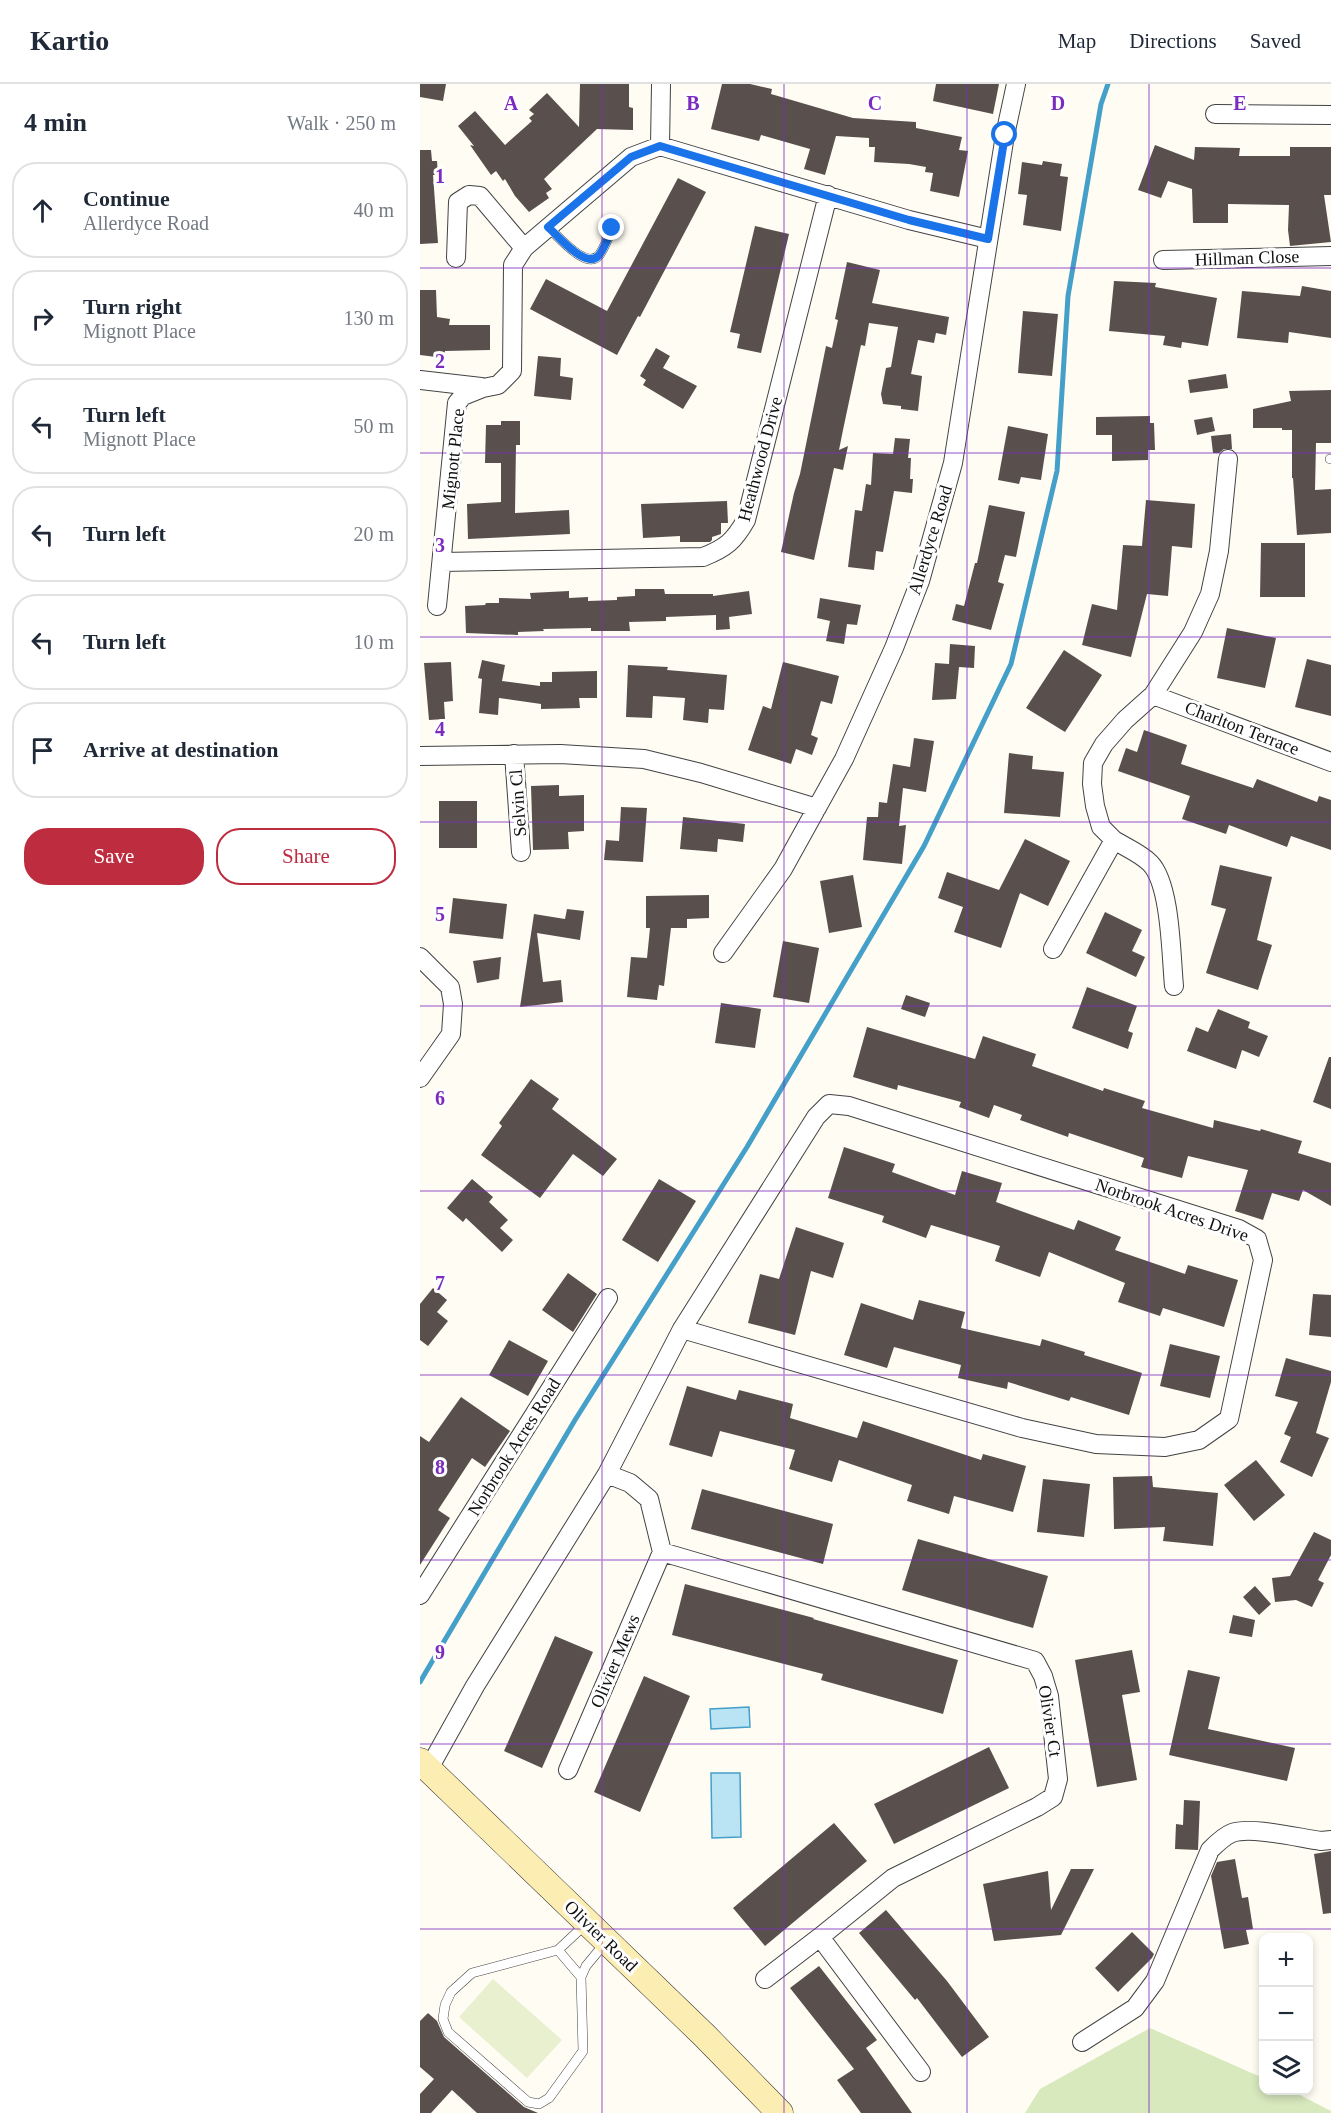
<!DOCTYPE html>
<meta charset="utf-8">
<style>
:root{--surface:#fff;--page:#f2f2f3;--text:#1f2937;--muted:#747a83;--line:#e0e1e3;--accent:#bd2c3f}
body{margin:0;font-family:Georgia,serif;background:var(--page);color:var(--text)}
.controls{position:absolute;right:18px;bottom:18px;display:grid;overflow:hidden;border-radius:12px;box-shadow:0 3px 9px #0003}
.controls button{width:54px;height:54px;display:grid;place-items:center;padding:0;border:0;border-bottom:2px solid var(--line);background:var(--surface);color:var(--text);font:30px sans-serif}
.stop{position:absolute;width:18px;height:18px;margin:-14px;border:4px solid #1a73e8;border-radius:50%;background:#fff}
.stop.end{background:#1a73e8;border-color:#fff;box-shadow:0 2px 6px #0008}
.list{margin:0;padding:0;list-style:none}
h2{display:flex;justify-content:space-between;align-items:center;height:78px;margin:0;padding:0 24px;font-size:26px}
h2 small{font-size:20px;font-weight:400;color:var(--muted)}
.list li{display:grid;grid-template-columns:39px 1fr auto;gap:18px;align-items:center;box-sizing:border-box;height:96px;margin:0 12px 12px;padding:0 12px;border:2px solid var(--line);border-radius:24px}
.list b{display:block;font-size:22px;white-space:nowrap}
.list p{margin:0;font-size:20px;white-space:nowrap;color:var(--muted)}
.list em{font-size:20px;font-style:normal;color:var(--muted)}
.actions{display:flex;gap:12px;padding:18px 24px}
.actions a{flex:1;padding:14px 0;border:2px solid var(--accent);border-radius:24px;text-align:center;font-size:21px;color:var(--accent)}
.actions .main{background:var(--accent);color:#fff}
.icon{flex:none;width:33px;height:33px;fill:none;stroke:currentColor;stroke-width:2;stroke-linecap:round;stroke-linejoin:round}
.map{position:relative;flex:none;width:911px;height:2029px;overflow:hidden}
header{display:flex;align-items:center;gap:36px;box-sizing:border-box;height:84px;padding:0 30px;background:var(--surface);border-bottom:2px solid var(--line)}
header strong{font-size:28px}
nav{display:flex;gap:33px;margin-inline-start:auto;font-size:21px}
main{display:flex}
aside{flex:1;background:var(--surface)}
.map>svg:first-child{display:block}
.green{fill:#d8e9be}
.pitch{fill:#e8f0cf}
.water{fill:#bae3f4;stroke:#449fc9;stroke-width:1.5}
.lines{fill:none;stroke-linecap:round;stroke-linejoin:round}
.stream{stroke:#449fc9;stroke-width:5}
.building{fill:#59504d}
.service-casing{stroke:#434343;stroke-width:10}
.minor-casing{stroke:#434343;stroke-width:20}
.secondary-casing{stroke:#323232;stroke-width:27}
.service{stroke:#fff;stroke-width:9}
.minor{stroke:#fff;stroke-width:18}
.secondary{stroke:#fcedb2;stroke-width:26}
.route{stroke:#1a73e8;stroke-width:8}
.grid{fill:none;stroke:#7b2cbf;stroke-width:1.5;stroke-opacity:0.55}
.labels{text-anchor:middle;stroke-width:6;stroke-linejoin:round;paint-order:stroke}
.street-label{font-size:18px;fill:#101010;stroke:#fff}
.grid-label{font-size:20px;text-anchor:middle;font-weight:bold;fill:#7b2cbf;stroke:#fff;stroke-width:6;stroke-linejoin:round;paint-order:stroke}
</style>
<header>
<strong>Kartio</strong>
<nav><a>Map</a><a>Directions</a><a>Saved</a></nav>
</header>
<main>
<aside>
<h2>4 min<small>Walk · 250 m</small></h2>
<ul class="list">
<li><svg class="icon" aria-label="ahead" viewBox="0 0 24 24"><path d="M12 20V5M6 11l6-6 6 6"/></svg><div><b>Continue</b><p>Allerdyce Road</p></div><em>40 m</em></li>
<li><svg class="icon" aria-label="right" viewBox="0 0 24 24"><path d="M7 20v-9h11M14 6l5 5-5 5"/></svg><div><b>Turn right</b><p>Mignott Place</p></div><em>130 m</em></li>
<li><svg class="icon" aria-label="left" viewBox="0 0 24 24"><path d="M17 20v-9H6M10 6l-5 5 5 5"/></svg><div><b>Turn left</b><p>Mignott Place</p></div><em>50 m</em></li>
<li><svg class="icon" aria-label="left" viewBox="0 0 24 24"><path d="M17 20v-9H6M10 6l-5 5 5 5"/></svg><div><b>Turn left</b></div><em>20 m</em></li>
<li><svg class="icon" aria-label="left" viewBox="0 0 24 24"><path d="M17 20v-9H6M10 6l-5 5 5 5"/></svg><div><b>Turn left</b></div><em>10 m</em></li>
<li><svg class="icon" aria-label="arrive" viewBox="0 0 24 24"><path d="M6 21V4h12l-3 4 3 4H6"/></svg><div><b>Arrive at destination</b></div></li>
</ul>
<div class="actions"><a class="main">Save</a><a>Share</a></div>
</aside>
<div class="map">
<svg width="911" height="2029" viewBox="0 0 911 2029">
<rect width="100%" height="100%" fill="#fffcf4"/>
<path class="green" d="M730,1944l113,50 1,12 28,1 39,20v2h-306l15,-24z"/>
<path class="pitch" d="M73,1895l69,61 -35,38 -68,-61z"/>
<path class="water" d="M329,1623l1,20 -39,2 -1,-20z
M291,1689h29l1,64 -29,1z"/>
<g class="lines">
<path class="stream" d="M0,1598l155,-262 172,-273 177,-301 87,-182 46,-193 11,-175 33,-192 7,-20"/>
</g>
<path class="building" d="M0,0h26l-3,17 -23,-4z
M160,0h49v23l4,1v22l-36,-1 -53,50 8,10 -6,4 3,5 -20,14 -14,-16 -10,-17 -2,2 -7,-10 -5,4 -21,-30 4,1 -16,-20 17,-15 30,34 27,-24 -3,-3 5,-4 -5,-4 18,-17 32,34z
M302,0h28l22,5 -1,5 82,24 63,4v6l46,9 -3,13 9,1 -9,46 -29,-6 3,-18 -8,-1 1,-5 -17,-3 -35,-2 1,-15h-6v-9l-33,-2 -11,39 -21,-6 6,-20 -49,-14 -2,6 -48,-12z
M516,0h63l-6,30 -60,-13z
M735,61l39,15 1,-13 45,1 -1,8h51v-9h41v48h-7l7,47 -41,4 -2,-16 1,-25 -61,-1v19h-35l-1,-34 -24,-8 -7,17 -23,-8z
M0,66h11l1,11h5l1,14h-5l5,68 -18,1z
M623,77l19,3 -2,12 8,1 -7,54 -38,-6 4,-30 -9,-1 4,-32 20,3z
M258,94l28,14 -66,125 -2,-1 -21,39 -87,-46 16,-30 61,32z
M335,142l34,8 -28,119 -24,-5 3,-14 -10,-2z
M427,178l33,8 -8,33 77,14 -3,18 -10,-2 -2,10 -16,-3 -7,34 11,2 -4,35 -17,-2v-3l-18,-2 -2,-10 5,-26 5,-1 7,-40 -29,-4 -4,23 -4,-1 -18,85 -4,20 9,-4 -5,24 -9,-2 -20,92 -33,-8 13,-59 6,-19 26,-128 6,2 6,-28 -3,-1z
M694,197l42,2 -1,4 62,11 -9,48 -26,-4 -1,6 -18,-3 2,-9 -56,-5z
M882,202l29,5v47l-42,-6 -1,11 -51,-5 5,-47 58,5z
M0,206h16l1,27 13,2 -1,6h41v25l-45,1 -1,7 -24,-3z
M603,227l35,3 -6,62 -34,-3z
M236,264l14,8 -7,12 34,18 -14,23 -40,-24 3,-5 -6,-4z
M118,272l23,2 -1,18 13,2 -2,22 -37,-4z
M806,290l2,14 -38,5 -2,-13z
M911,306v53h-15l-1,47 16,-1v44l-34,2 -4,-57h-1v-48h-10v-2h-29v-19l38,-8 -2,-10z
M730,332v7h4l1,27h-7v10l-36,1v-26h-16v-18z
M792,333l3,14 -18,4 -3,-15z
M81,337h19v24h-4l-1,68 54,-3 1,24 -102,5 -1,-35 34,-2v-39h-16l1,-38h15z
M588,342l40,8 -7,46 -20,-3 -2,7 -21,-4z
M811,350l1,15h-8l-5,4h-6l-2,-17z
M475,354l15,1 -2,19h3l-1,21h3l-1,14 -18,-2 -11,61 -7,-1 -2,19 -26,-3 7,-57 7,1 4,-27 5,1 2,-32 20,1z
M726,416l49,4 -3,44 -20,-2 -4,50 -21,-2 -16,63 -49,-12 10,-41 25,6 6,-65 19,1z
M307,417l1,22h-7v11l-9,3v3l-2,2h-30v-6l-37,2 -2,-34z
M569,421l36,7 -9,45 -11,-2 -7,27 6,2 -13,46 -39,-10 4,-16 8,2 11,-43h2z
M841,459h44v54h-45z
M215,505h29l1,5h48v2l36,-5 3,23 -23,3 1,12 -14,1v-15l-50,2v4l-37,1 1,9h-39v-3l-48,1 1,2 -26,1v3l-52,-2 -1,-27 20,-1 1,-2h13v-5l32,1 -1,-6 39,-2v7l19,-1v4l29,-1v-3l18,-1z
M400,514l41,7 -4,20 -10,-1 -3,20 -18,-3 4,-20 -13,-3z
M807,544l49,10 -11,50 -48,-10z
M530,560l25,2 -1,22 -15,-1 -3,32 -24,1 3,-37 14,1z
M644,566l38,25 -37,57 -39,-24z
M887,575l24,6v51l-36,-9z
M62,576l23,5 -3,16 38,5v-4h12v-10l45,-1v27h-18l1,10 -39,1v-5l-42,-6 -1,17 -19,-2 3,-34 -4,-1z
M31,578l2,39 -9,1 1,17 -16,1 -5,-57z
M363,578l56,14 -7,28 -11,-3 -10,34 7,3 -6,17 -16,-6 -5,15 -43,-14 15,-44 8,3z
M208,581l40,2 -1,3 60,5 -3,35 -15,-1 -1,14 -25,-3 2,-22 -32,-2 -1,22 -26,-1z
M724,646l43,15 -6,19 72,24 4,-9 60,23 2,-6 12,4v50l-40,-14 -4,11 -58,-22 -3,9 -44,-15 8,-23 -72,-25 8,-23 11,4z
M494,654l20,3 -8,51 -23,-4 -4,38 7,-1 -4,39 -39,-4 4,-43h11l1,-15 8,1 6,-39 17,3z
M589,669l24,3 -1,13 32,3 -4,45 -56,-4z
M139,701v11l25,-1v36l-16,1 1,17 -36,1 -2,-64z
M19,717h38v47h-38z
M201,723l26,1 -4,54 -39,-2 2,-20 13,1z
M263,733l62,7 -2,18 -25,-3 -1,13 -37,-3z
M605,755l45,22 -22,45 -28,-13 -19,55 -47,-16 9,-25 -25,-9 9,-26 52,18z
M800,781l52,12 -15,63 15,5 -14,45 -52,-17 20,-64 -15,-4z
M433,791l9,52 -33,6 -9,-52z
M289,811v23l-22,1v9h-16l-7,58 -5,-1 -2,15 -30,-3 4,-40 16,1 3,-30h-4v-32z
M33,814l54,6 -4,35 -54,-6z
M147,825l17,2 -4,29 -43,-7 6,49 18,-2 2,22 -43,5 14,-93 31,5z
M685,828l37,18 -10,21 13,6 -9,20 -50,-24z
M363,857l36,7 -10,55 -36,-6z
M81,873l-2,22 -22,4 -4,-22z
M667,903l50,19 -9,25 5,2 -5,16 -56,-21z
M486,911l24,8 -5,14 -24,-8z
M301,919l40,6 -6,39 -40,-5z
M798,925l32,13 -2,6 20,8 -9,21 -17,-7 -6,19 -49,-18 9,-24 12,5z
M447,943l108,32 8,-23 53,18 -4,12 71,25 1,-3 41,13 -3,7 71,20 1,-8 46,11 1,-2 41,12 -4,12 33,10v43l-28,-16 -4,11 -27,-8 -9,27 -28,-9 13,-41 -60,-14 -6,22 -41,-11 3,-9 -75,-25 -1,4 -48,-17 2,-5 -28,-10 -5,13 -30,-11 2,-5 -63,-17 -1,5 -44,-13z
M909,973h2v52l-18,-7z
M111,995l28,20 -7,10 65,50 -14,17 -30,-22 -33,44 -59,-43 21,-29 -3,-3z
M424,1063l51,17 -3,8 63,23 7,-24 40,12 -6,19 78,28 4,-10 43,17 -6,13 70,24 3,-9 50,15 -14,47 -61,-19 -3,8 -42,-14 7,-19 -76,-31 -9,25 -45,-16 5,-15 -69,-21 -5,13 -44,-16 2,-6 -56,-18z
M52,1095l21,18 -4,5 19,18 -8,8 13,12 -11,12 -36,-34 -3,4 -16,-14z
M239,1095l37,22 -38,61 -36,-22z
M376,1143l48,16 -11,35 -22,-7 -16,64 -47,-12 12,-49 19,5z
M148,1189l29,21 -24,38 -31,-22z
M13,1204l14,12 -10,12 11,9 -20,25 -8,-6v-36z
M893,1210l18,1v42l-22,-2z
M499,1216l46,12 -4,16 79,18 2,-7 43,13 -1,3 58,18 -13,42 -58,-18 -2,4 -61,-19 -1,7 -49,-11 3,-13 -67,-18 -7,21 -43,-13 17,-52 52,17z
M89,1256l39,21 -20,35 -39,-21z
M750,1260l50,12 -10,42 -50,-12z
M866,1274l45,13v11l-15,51 13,5 -17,39 -32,-15 11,-25 -7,-3 14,-32 -23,-6z
M267,1302l49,14 3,-10 54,14 -3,14 67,20 6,-17 118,39 2,-6 43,12 -13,46 -59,-16 -5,18 -42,-13 5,-16 -73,-25 -7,22 -43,-13 6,-19 -75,-19 -8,26 -43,-12z
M41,1313l49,34 -25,36 -13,-9 -34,52 12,8 -30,47v-129l9,6z
M836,1376l29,35 -31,26 -30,-36z
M732,1392l1,11 65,6 -5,53 -50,-5 2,-14 -51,2 -1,-52z
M623,1395l47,5 -6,53 -47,-5z
M282,1405l131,35 -10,40 -132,-35z
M894,1448l17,8v15l-13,25 6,3 -12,24 -16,-7 -21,2 -3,-24 18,-2z
M498,1455l130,37 -15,52 -131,-38z
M265,1500l129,34 -1,1 145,41 -15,54 -122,-34 2,-6 -151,-39z
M835,1502l16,18 -12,11 -16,-18z
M813,1531l22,5 -3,17 -23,-4z
M135,1552l38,16 -51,116 -38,-17z
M712,1566l8,42 -18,3 15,85 -40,7 -22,-127z
M768,1586l32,7 -12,52 87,19 -8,33 -118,-26z
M224,1592l46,20 -50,116 -46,-20z
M569,1663l20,41 -115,56 -20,-40z
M764,1716l16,1 -2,49 -23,-1 1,-25 7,1z
M414,1739l33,38 -102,85 -32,-38z
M911,1767v62l-8,1 -9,-60z
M815,1775l7,39 6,-1 5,32 -7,1 3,14 -25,5 -13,-73 6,-14z
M651,1785h23l-33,66 -67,6 -11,-57 65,-13 3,39z
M466,1826l61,71 42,56 -27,20 -45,-59 -2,2 -56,-67z
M712,1848l22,22 -2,4 -34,34 -23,-24z
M399,1882l58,74 -11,8 46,65h-51l-24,-33 17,-11 -64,-81z
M8,1929l9,8 7,16 80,70 14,6h-61l-25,-23 -21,23h-11v-19l14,-15 -14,-12v-46z"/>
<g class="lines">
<g class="service-casing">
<path id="service" d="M128,143c11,10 40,45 52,27 5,-8 9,-18 12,-26
M910,375h1
M167,1839l-29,27 -86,23 -21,19 -6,13 -2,14 5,13 80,70 11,2 10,-6 34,-47 -2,-74 5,-11 19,-23
M138,1866l23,27"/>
</g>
<g class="minor-casing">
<path id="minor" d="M795,30l116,1
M240,62l1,-62
M36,174l2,-56 11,-7 11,1 44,52
M743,176l168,-4
M0,296l61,7
M22,478l261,-5c23,-9 31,-16 43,-37l82,-325
M17,522l20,-203 6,-7 20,-8 15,-3 14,-14 1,-106 11,-17 107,-91 29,-11 249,74 79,19
M733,611l178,67
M94,670l7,98
M0,672l140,-2 84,5 57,14 116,35
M694,756c11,7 26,13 36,23 21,21 21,93 24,123
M633,865l61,-109 -13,-13 -6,-21 -3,-22 1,-21 11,-19 21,-24 28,-25 40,-63 17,-38 9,-43 9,-92
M303,869l60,-84 61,-110 50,-111 26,-67 33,-118 52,-328 11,-51
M0,873l30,30 3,17 -2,30 -31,44
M187,1390l23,9 19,16 13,53 373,109 8,15 6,20 9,83 -5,18 -16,10 -144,71 -73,59 101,135
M0,1511l188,-297
M8,1686l47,-84 132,-212 75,-145 134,-212 13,-13 20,2 390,123 18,10 6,21 -34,159 -30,21 -34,7 -69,-3 -74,-16 -340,-99
M148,1686l94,-218
M345,1895l55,-42
M662,1958l53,-34 20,-27 55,-131c6,-6 14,-14 22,-17 19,-7 67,5 89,8l10,-1"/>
</g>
<g class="secondary-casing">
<path id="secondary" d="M0,1677l285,275 75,77"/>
</g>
<use href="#service" class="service"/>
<use href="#minor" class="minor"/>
<use href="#secondary" class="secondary"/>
</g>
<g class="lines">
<path class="route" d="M192,144c-3,8 -7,18 -12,26 -12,18 -41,-17 -52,-27l83,-70 29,-11 249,74 79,19 17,-104"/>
</g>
<path class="grid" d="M182,0v2029M364,0v2029M547,0v2029M729,0v2029M0,184h911M0,369h911M0,553h911M0,738h911M0,922h911M0,1107h911M0,1291h911M0,1476h911M0,1660h911M0,1845h911"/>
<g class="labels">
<g class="street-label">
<text transform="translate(827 174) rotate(-2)" y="6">Hillman Close</text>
<text transform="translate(33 375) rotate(-84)" y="6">Mignott Place</text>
<text transform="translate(340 375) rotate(-75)" y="6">Heathwood Drive</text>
<text transform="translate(510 456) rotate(-73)" y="6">Allerdyce Road</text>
<text transform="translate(822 644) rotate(21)" y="6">Charlton Terrace</text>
<text transform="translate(98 719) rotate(-94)" y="6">Selvin Cl</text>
<text transform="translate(752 1126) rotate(19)" y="6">Norbrook Acres Drive</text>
<text transform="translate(94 1363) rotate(-58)" y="6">Norbrook Acres Road</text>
<text transform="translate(195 1577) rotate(-67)" y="6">Olivier Mews</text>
<text transform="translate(630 1637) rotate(81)" y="6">Olivier Ct</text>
<text transform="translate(181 1852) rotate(44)" y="6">Olivier Road</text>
</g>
</g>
<g class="grid-label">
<text x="91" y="26">A</text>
<text x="273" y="26">B</text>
<text x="455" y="26">C</text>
<text x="638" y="26">D</text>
<text x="820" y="26">E</text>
<text x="20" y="99">1</text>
<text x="20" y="284">2</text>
<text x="20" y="468">3</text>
<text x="20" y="652">4</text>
<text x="20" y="837">5</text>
<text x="20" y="1021">6</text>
<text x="20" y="1206">7</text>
<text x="20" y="1390">8</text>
<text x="20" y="1575">9</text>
</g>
</svg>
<div class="controls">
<button>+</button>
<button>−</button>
<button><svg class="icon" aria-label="layers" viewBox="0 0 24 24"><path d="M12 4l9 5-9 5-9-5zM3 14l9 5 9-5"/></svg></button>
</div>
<div class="stop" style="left:585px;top:51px"></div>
<div class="stop end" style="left:192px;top:144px"></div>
</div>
</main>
